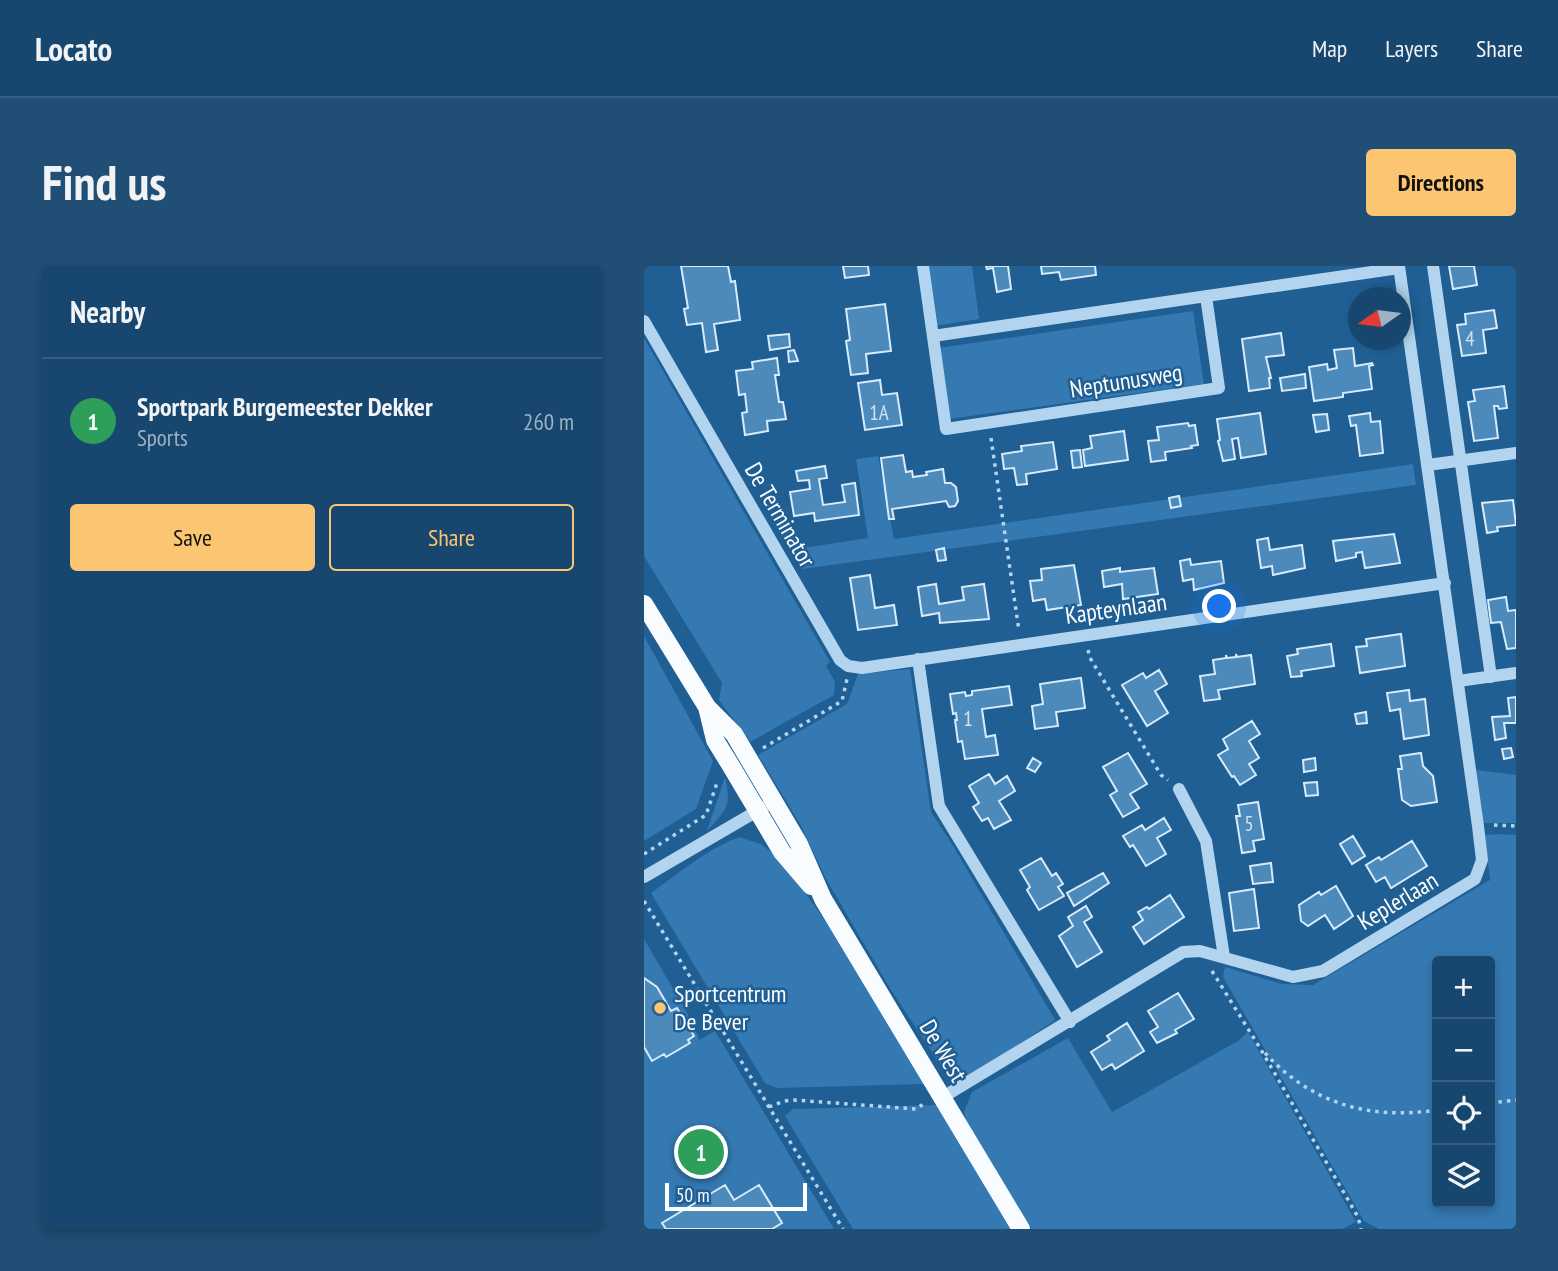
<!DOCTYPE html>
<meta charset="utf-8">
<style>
:root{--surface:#17476f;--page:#204e74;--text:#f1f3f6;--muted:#9eb2c3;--line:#365f82;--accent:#fcc572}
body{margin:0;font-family:"PT Sans Narrow",sans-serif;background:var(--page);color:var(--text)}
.controls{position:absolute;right:21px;bottom:21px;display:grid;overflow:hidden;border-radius:7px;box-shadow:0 4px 10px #0003}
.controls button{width:63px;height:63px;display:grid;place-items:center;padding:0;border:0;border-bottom:2px solid var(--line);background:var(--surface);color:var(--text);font:35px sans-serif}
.compass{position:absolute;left:704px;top:21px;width:63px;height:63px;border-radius:50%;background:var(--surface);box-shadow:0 4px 10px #0003;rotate:256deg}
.scale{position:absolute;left:21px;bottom:18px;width:142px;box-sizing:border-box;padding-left:7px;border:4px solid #fff;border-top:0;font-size:19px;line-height:24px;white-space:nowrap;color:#fff;-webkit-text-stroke:5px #1f5f94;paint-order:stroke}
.you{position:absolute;left:576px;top:341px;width:24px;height:24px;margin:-18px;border:5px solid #fff;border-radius:50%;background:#1a73e8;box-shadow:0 0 0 10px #1a73e833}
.badge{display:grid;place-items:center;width:46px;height:46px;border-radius:50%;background:var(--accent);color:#fff;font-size:23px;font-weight:700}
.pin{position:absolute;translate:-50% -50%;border:4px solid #fff;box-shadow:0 2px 7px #0006}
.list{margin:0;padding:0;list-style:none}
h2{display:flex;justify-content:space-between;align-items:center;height:91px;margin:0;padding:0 28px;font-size:30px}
h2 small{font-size:23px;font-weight:400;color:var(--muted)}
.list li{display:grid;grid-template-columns:46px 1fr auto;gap:21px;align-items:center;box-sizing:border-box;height:126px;padding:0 28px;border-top:2px solid var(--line)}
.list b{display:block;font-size:26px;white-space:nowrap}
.list p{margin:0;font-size:23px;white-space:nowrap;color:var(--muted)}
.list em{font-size:23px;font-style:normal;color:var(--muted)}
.actions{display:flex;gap:14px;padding:21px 28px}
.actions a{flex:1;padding:16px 0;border:2px solid var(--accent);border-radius:7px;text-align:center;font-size:24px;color:var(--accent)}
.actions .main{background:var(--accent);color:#111}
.icon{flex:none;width:38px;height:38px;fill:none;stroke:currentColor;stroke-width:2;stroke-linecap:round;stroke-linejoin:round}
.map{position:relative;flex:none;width:872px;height:963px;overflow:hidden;border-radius:7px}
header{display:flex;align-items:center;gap:42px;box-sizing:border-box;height:98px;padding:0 35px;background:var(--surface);border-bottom:2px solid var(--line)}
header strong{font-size:33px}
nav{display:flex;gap:38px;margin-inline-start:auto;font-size:24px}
.intro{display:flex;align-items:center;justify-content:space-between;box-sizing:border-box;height:168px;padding:0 42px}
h1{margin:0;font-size:49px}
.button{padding:18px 32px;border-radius:7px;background:var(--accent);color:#111;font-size:24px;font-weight:700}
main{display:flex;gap:42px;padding:0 42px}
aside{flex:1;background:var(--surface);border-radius:7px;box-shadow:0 4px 10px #0003}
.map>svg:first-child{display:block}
.green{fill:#3479b1;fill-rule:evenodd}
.building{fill:#4c8abc;stroke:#d8ebfa;stroke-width:2}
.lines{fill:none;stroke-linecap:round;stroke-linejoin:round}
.path{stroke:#b2d4ee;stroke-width:3.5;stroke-dasharray:3.5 5;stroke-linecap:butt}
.minor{stroke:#b2d4ee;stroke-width:12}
.major{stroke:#f9fcff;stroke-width:18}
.poi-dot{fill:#fcc572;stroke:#1f5f94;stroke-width:2.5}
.labels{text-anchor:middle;stroke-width:5;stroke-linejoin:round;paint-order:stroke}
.number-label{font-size:21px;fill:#d2e2ee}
.street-label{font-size:24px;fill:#fff;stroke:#1f5f94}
.poi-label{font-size:24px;fill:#fff;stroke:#1f5f94;text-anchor:start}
</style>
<header>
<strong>Locato</strong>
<nav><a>Map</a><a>Layers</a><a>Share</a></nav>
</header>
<div class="intro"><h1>Find us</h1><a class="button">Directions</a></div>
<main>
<aside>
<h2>Nearby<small></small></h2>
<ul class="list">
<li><span class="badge" style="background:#2e9e5b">1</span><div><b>Sportpark Burgemeester Dekker</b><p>Sports</p></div><em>260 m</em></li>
</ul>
<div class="actions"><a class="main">Save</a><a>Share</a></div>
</aside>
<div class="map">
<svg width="872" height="963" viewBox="0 0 872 963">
<rect width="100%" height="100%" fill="#1f5f94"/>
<path class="green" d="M283,0h45l7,53 -44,7z
M549,45l11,73 -256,35 -10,-71z
M0,72l186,324 -4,4 9,16 -1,13 -84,47 -31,-42 3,-17 -78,-127z
M234,190l16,83 519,-75 3,21 -614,84 -11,-19 77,-12 -12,-79z
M0,370l69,125 -17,48 -52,32z
M266,403l21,143 21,32 103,176 -75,51 -22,6 -11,-2 -56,-85 -65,-111 -26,-55 -42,-69 89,-51 11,-30z
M832,504l40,5v48h-33z
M81,511c7,29 2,32 -18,54z
M855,568l17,1v394h-137l-15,-8 -141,-244 2,-10 57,17 31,1 177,-105 -5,-45zM793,695h53v242h-53z
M95,571l22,7 24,19 44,64 96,157 -148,4 -12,-5 -114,-190c28,-20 56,-44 88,-56z
M0,673l49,84 6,17 16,-9 119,198h-190z
M604,766l108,190 -14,7h-311l-65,-108 -2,-9 8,-20 96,-54 44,74 126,-71z
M293,839l75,124h-159l-68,-113 8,-7z"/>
<path class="building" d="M37,0h47l3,16 4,-1 5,39 -26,4 4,26 -12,2 -4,-29 -15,2 -3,-16 4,-1z
M199,0h25l1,9 -24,3z
M342,0h22l3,23 -14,3 -4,-24 -6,1z
M397,0h54l1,9 -35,5 -2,-8 -17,2z
M805,0h25l3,19 -24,4z
M241,38l6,47 -25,3 2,19 -17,2 -5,-34 4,-1 -4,-31z
M850,44l3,18 -14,2 3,23 -24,3 -5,-31 9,-1 -1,-10z
M637,67l3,22 -18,2 5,21h-2l1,10 -21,3 -7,-52z
M145,68l1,13 -20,3 -2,-14z
M709,82l2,18 17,-3 1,2 -4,1 3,23 -29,4v4l-29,4 -5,-34 18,-3 1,6 9,-2 -3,-18z
M150,84l4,11 -9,1 -1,-11z
M133,92l2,17h-4l4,27h4l3,17 -19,2 1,10 -23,4 -3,-22 5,-1 -2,-18 -6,1 -3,-24 17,-2 -1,-7z
M661,108l1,14 -24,3 -2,-13z
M236,114l2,15 15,-2 5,32 -37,5 -7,-47z
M860,120l3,22 -8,1 -1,-3h-4l4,32 -24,3 -6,-39 7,-1 -2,-11z
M616,147l6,41 -25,4 -3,-20 -6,1 3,20 -12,2 -5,-20 2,-1 -3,-21z
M726,147l1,9 9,-1 3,32 -23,3 -4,-31 -5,1 -2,-10z
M683,148l2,16 -13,2 -3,-17z
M544,157l1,3 6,-1 3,20 -7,1 1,2 -27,4 1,8 -15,2 -3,-21 11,-1 -2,-13z
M480,165l4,29 -43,6 -2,-16 9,-2 -2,-12z
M409,176l4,27 -31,5 1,10 -10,1 -3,-17 -10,1 -2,-15 20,-3 -1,-5z
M436,184l2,17 -9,1 -2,-17z
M259,189l3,17 6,-1 1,6 14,-2 -1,-3 17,-3 2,14h6l5,4 2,14 -3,5 -6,1 -3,-6 -54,8 2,10h-5l-8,-61z
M181,200l2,12 -8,1 4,26 22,-3 -3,-17 13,-2 4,32 -44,6 -1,-8 -20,3 -4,-24 20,-3 -1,-9 -11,1 -2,-10z
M535,230l2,10 -10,2 -2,-10z
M869,234l3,25 -19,2 1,4 -11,2 -5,-30z
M750,268l6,29 -35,5 -3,-16 -6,1v4l-20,4 -3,-20z
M624,272l2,12 32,-5 3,23 -32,7 -1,-9 -11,2 -4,-28z
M300,282l2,12 -8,1 -2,-11z
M546,293l1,6 30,-4 3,22 -30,7 -1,-11 -10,2 -3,-20z
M430,299l7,40 -34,5 -2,-11 -12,2 -3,-20 12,-1 -1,-11z
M476,302v4l34,-4 4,26 -35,5 -1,-15 -18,3 -2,-16z
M226,309l5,33 19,-3 3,20 -39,5 -8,-52z
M292,318l3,20 25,-4 -2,-13 22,-3 5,35 -49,4 -1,-10 -17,3 -4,-29z
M862,331l2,14 8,-1v38l-9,1 -6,-27 -10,1 -3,-23z
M757,368l4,32 -45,7 -4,-26 11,-1 -1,-7z
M687,378l3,22 -33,5 1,5 -11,1 -4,-21 11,-2 -1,-5z
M592,388l1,3 14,-2 4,29 -37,6 2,9 -16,2 -4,-25 15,-2 -2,-14 13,-2v-3l1,3 9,-1z
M515,404l8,14 -12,7 13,22 -21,13 -25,-41 21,-12 3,5z
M437,412l4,30 -29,4 2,14 -23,3 -3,-23 11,-2 -3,-20z
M365,420l3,19 -30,4 4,28 9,-2 3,20 -33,4 -3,-18 -4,1 -3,-22h2l-1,-7 -3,1 -3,-20 15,-2 1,4 6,-1v-4z
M765,424l1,11 15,-2 4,36 -25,4 -4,-30 -10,2 -3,-18z
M872,431v26h-12l2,15 -11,2 -3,-23 18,-1 -2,-18z
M722,446l1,11 -10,1 -2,-10z
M608,455l8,13 -11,7 10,17 -10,6 7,11 -16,10 -6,-9 -2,1 -14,-22 10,-6 -5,-10z
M867,482l2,9 -9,2 -2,-10z
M484,487l19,31 -17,10 9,14 -16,9 -13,-22 7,-4 -14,-24z
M777,487l2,13 10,10 4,26 -26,4 -9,-6 -4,-31h4l-2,-13z
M389,492l8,5 -6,9 -8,-4z
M671,492l1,12 -12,2 -1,-12z
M345,508l6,10 12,-8 8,15 -16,10 12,19 -17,9 -6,-11 -6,3 -9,-14 6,-4 -10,-17z
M673,516l1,13 -12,1 -2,-13z
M614,536l6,37 -11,2 2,10 -13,2 -6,-37h4l-2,-11z
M520,552l7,12 -14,8 9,16 -20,12 -13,-21 -3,2 -7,-11 19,-11 3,5z
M709,570l12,20 -13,8 -12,-20z
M768,575l15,25 -36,22 -6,-11 -9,5 -10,-17 13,-8 2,3z
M397,592l11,18 4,-3 7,11 -5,3 6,9 -25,14 -12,-20 3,-3 -10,-17z
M627,597l2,19 -20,2 -3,-18z
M459,607l6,10 -35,23 -7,-13z
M692,620l17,30 -4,3 -15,10 -9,-14 -17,11 -7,-5 -2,-16 20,-13 2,3z
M610,623l5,39 -25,3 -5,-38z
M526,629l14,22 -40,27 -11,-17 10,-7 -5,-8 9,-5 2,2z
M442,640l6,11 -8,5 18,30 -25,15 -18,-31 14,-10 -5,-9z
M0,712l13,9 14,24 6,-3 17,28 -6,4 2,3 -24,14 -2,-3 -12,7 -8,-14z
M534,727l16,26 -19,11 2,3 -20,10 -7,-11 8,-5 -10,-16z
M483,757l17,28 -29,18 -3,-5 -10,6 -11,-18 19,-12 -3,-4z
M81,919l9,15 25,-15 23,38 -10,6h-106l-4,-6z"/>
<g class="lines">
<path class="path" d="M347,172l28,193
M444,384l2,8 71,117 7,5
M119,482l79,-47 5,-22
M850,559l22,1
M0,588l62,-39 12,-35
M0,635l199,328
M568,705l48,77 98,169 3,12
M621,787c47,51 104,67 172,57
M846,837l26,-3
M125,841l15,-6 11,-1 121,9 9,-6"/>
<path class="minor" d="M279,0l23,163 273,-41 -13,-92
M789,0l58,411
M0,55l196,339 8,6 14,2 583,-85
M289,70l466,-68
M784,199l88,-12
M274,393l21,147 131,216
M814,415l58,-8
M535,523l27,52 18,116
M0,611l120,-70
M299,831l240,-145 17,-1 93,26 30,-6 152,-92 7,-19 -4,-34 -79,-560"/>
<path class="major" d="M0,338l63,103 27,27 65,110 24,55 198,330
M63,441l8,33 16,26 51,86 29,34"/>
</g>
<circle class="poi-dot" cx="16" cy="742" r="7"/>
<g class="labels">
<g class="number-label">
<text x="826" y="80">4</text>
<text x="235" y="154">1A</text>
<text x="324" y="460">1</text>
<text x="605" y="565">5</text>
</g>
<g class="street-label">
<text transform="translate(482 115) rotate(-9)" y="8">Neptunusweg</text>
<text transform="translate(136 249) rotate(60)" y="8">De Terminator</text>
<text transform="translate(472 343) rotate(-8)" y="8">Kapteynlaan</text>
<text transform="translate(754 635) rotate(-31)" y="8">Keplerlaan</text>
<text transform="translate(299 785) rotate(59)" y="8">De West</text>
</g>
<g class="poi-label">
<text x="30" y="736">Sportcentrum<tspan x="30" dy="28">De Bever</tspan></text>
</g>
</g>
</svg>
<div class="controls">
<button>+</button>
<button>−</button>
<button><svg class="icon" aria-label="locate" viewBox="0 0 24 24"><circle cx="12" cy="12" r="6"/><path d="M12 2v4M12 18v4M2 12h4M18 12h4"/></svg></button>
<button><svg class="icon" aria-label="layers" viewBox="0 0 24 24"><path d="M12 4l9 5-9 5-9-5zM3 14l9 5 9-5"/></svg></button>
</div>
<svg class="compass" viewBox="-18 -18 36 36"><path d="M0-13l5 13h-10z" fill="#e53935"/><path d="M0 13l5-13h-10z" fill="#9eb2c3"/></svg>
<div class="scale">50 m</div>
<div class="you"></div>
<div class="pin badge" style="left:57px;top:886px;background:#2e9e5b">1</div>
</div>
</main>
